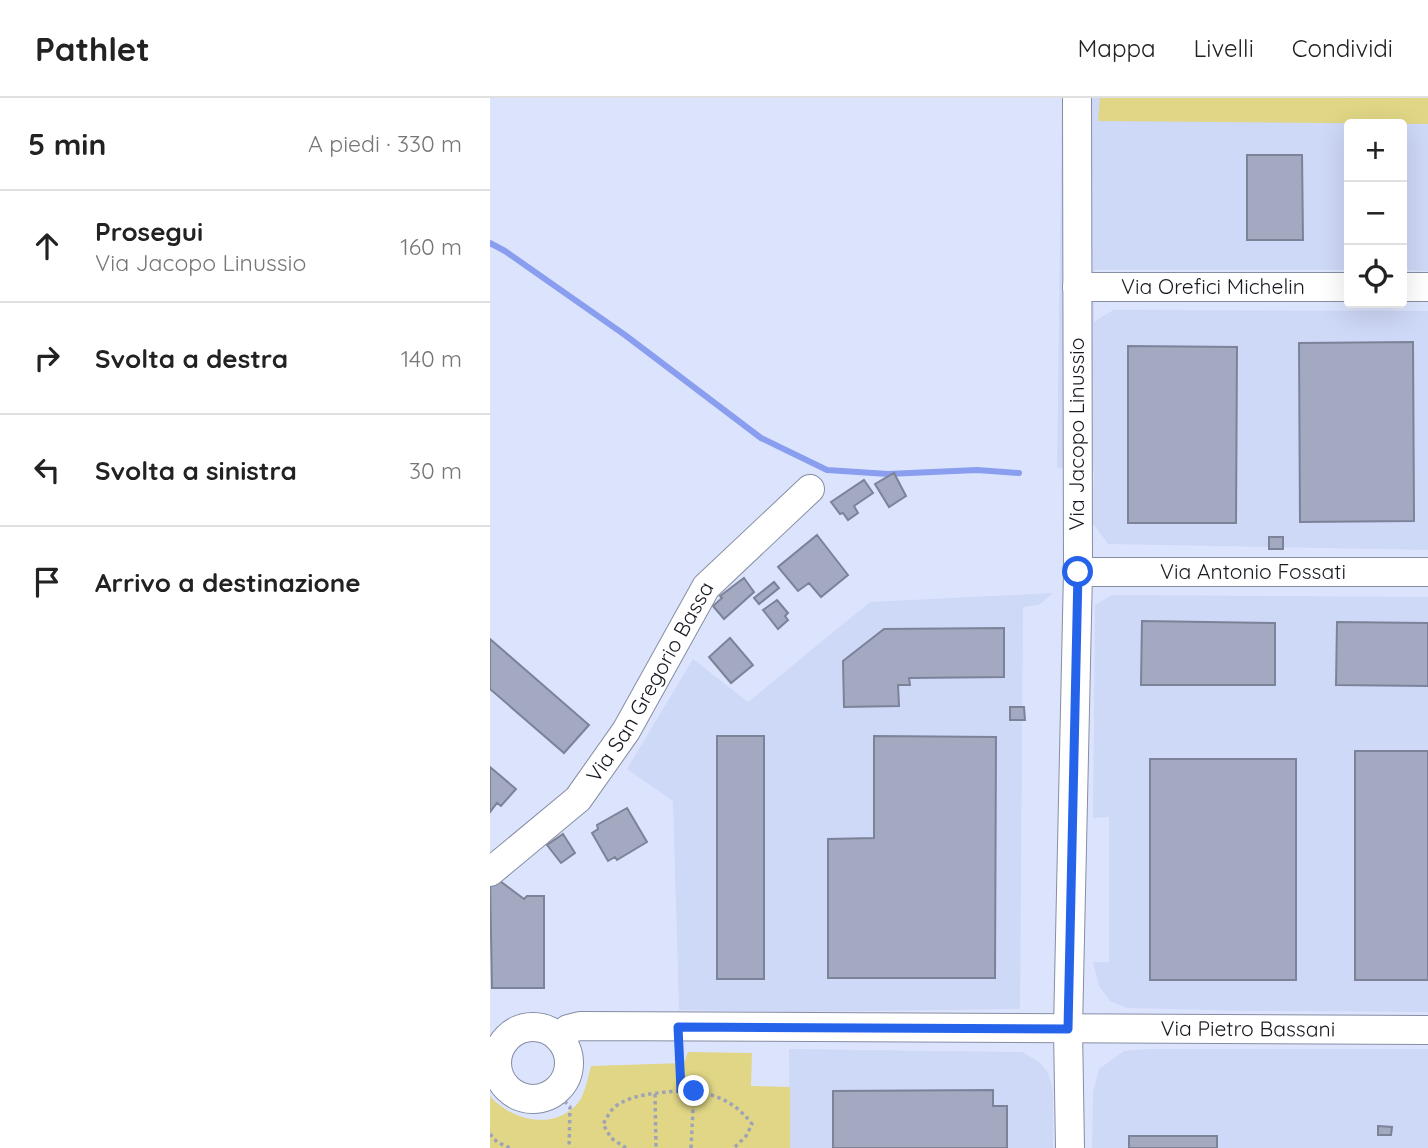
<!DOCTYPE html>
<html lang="it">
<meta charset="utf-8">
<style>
:root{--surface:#fff;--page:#f6f6f6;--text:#222;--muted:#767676;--line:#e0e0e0}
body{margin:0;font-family:Quicksand,sans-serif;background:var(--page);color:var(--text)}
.controls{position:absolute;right:21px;top:21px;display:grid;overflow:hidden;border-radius:7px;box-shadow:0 7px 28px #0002}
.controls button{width:63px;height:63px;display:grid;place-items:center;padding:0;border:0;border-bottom:2px solid var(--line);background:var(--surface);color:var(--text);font:35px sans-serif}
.stop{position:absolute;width:21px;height:21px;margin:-16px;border:5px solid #2563eb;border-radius:50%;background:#fff}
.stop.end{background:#2563eb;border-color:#fff;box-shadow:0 2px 7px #0008}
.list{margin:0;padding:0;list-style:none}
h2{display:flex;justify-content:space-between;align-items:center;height:91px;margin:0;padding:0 28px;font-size:30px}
h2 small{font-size:23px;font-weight:400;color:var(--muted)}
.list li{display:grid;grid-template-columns:46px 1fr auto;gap:21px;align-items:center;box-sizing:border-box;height:112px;padding:0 28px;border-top:2px solid var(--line)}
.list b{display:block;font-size:26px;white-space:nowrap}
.list p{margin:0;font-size:23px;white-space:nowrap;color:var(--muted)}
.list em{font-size:23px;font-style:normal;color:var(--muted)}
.icon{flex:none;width:38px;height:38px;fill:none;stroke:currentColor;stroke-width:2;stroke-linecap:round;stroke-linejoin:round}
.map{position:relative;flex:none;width:938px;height:1050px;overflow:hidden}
header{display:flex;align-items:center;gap:42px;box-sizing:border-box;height:98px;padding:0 35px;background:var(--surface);border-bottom:2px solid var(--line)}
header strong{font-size:33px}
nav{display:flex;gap:38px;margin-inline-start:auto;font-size:24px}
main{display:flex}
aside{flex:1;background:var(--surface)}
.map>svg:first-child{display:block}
.built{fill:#ced8f7}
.green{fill:#e0d685}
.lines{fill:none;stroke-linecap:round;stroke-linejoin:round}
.stream{stroke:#8a9eef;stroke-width:6}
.building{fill:#a2a9c0;stroke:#7c8399;stroke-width:2}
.minor-casing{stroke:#868da4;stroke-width:30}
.path{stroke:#9ea4b8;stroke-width:3.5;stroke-dasharray:3.5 3.5;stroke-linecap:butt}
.minor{stroke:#fff;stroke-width:28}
.route{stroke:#2563eb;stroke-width:9}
.labels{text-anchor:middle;stroke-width:5;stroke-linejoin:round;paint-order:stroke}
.street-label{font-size:21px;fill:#161922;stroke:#fff}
</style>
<header>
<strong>Pathlet</strong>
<nav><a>Mappa</a><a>Livelli</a><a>Condividi</a></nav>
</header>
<main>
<aside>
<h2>5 min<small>A piedi · 330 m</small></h2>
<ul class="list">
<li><svg class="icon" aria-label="ahead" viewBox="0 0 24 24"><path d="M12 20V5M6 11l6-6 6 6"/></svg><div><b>Prosegui</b><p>Via Jacopo Linussio</p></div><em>160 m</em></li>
<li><svg class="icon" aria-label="right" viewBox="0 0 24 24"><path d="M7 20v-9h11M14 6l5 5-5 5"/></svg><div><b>Svolta a destra</b></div><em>140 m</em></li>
<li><svg class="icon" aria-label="left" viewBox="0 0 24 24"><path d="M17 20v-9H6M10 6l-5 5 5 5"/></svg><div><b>Svolta a sinistra</b></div><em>30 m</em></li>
<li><svg class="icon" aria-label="arrive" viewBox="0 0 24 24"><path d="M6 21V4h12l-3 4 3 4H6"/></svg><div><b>Arrivo a destinazione</b></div></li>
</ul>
</aside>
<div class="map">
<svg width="938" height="1050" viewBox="0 0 938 1050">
<rect width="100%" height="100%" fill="#dce4fd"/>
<path class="built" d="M572,0h366v173l-26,-1v-146h-53v146h-255v52l19,-12 315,1v239l-320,-6 -16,-22 2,-51 -37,-3z
M563,495l-14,12 -16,2 -3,402 -231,3 -110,-2 -6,-209 -46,-32 66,-110 55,43 122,-100z
M622,497l316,2v415l-178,-1 -123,-3 -17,-7 -11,-15 -6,-24h16v-145l-16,1 2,-213z
M299,951l233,3 16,9 10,11 5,18v58h-263z
M659,951h279v99h-336l1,-56 6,-23 25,-18z"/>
<path class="green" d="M610,0h328v26l-330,-3z
M198,954l64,1 -1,33 39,1v61h-300v-52c21,25 65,35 88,7 7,-9 10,-26 13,-37l93,-3z"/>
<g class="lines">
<path class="stream" d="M0,145l15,8 120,84 136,103 66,32 61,4 89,-4 42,3"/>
</g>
<path class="building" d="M757,57h55l1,85h-56z
M923,244l1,179 -114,1 -1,-179z
M638,248l109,1 -1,176h-108z
M404,375l12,23 -17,11 -14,-23z
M374,382l9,13 -19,13 4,7 -10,7 -5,-7 -3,1 -9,-12z
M327,437l31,40 -27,22 -12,-14 -11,8 -20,-24z
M779,439h14v12h-14z
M254,480l10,14 -30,27 -11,-13 9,-8 -2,-2z
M284,484l5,6 -20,16 -5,-6z
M287,502l11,13 -3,3 3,4 -10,9 -15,-19z
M652,523l133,2v62h-134z
M847,524l91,1v63l-92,-1z
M514,530v49l-95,1 1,7h-12l1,21 -55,1 -1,-46 41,-32z
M240,540l23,27 -22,18 -22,-26z
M0,541l99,86 -25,28 -74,-64z
M520,609h14l1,13h-15z
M227,638h47v243h-47z
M384,638l122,1 -1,241h-167v-139l46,-1z
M865,653h73v229h-73z
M660,661h146v221h-146z
M0,669l26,22 -15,17 -4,-3 -7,9z
M137,710l20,34 -30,18 -2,-3 -7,4 -16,-28 6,-4 -1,-4z
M73,736l12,19 -14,10 -14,-18z
M2,777l32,24 3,-3h17v92h-52l-2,-109z
M503,992v16h14v42h-174v-57z
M888,1028l14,1 -1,8h-13z
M639,1038h88v12h-88z"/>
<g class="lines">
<g class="minor-casing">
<g id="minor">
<path id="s1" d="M587,189h272"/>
<path d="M912,189h26"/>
<path id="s2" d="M588,474h350"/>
<path id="s3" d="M0,774l88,-73 48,-68 80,-144 104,-98"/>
<circle cx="43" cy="965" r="36"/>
<path id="s4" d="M69,940l9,-9 12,-3 848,4"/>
<path d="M580,1050l-2,-119 10,-457 -1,-474"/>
</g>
</g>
<path class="path" d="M189,949l2,43
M0,964l7,-2
M65,993l15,16 -1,41
M165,996l1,54
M0,1036l7,8 13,6
M136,1050l-15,-10 -8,-14c4,-6 7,-14 13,-18 13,-9 26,-11 42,-13 37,-5 70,-1 94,31l-6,12 -12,12
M201,1050l3,-57"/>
<use href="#minor" class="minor"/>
</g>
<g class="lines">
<path class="route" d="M204,993l-13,-1 -3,-63 390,2 10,-457"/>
</g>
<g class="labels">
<g class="street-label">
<text dy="7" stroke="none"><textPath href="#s1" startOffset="136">Via Orefici Michelin</textPath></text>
<text transform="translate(587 336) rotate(-90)" y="7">Via Jacopo Linussio</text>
<text dy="7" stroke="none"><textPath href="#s2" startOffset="175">Via Antonio Fossati</textPath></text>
<text dy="7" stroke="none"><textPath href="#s3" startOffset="252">Via San Gregorio Bassa</textPath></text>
<text dy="7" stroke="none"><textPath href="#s4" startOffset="693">Via Pietro Bassani</textPath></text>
</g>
</g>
</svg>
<div class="controls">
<button>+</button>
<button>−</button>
<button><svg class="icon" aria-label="locate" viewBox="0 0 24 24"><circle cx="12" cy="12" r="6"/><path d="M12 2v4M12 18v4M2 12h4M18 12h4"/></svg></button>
</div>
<div class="stop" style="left:588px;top:474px"></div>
<div class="stop end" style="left:204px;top:993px"></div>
</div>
</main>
